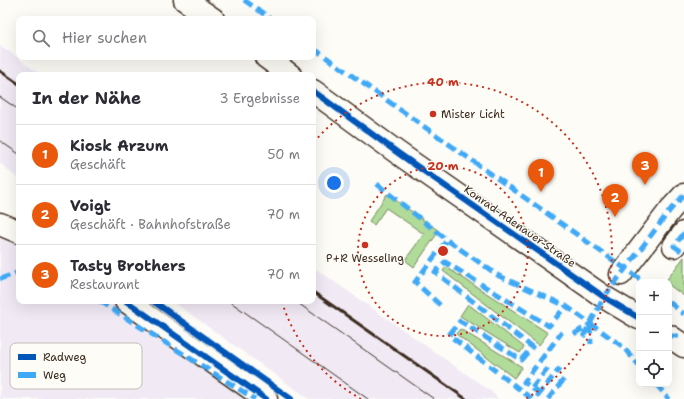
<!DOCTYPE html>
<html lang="de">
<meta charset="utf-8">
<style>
:root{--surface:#fff;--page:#f7f7f7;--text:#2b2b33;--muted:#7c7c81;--line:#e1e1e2;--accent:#ea580c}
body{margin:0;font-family:"Shantell Sans",sans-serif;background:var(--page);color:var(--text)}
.controls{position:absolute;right:12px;bottom:12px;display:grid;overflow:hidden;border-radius:8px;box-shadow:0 4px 16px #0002}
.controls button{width:36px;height:36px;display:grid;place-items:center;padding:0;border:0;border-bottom:1px solid var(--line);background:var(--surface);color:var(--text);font:20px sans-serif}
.you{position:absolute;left:334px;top:183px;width:14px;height:14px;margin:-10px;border:3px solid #fff;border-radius:50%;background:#1a73e8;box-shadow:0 0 0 6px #1a73e833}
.badge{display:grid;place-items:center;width:26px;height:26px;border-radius:50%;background:var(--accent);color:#fff;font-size:13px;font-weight:700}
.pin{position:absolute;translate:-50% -33px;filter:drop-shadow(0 1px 2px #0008)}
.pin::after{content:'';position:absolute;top:21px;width:14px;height:12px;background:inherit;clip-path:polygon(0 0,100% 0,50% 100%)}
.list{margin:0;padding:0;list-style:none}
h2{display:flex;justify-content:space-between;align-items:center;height:52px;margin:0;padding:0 16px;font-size:17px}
h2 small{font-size:13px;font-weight:400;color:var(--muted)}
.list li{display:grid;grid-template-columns:26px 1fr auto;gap:12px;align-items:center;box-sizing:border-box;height:60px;padding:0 16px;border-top:1px solid var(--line)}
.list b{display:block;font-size:15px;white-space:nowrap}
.list p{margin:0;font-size:13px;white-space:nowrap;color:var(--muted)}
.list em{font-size:13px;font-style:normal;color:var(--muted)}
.icon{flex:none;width:22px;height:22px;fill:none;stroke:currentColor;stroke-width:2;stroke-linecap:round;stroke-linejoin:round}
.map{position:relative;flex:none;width:684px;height:399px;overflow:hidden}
.search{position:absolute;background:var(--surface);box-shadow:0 4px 16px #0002;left:16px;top:16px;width:300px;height:44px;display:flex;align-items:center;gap:10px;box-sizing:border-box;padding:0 14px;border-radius:8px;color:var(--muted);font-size:15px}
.panel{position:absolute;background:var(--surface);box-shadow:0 4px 16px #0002;left:16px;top:72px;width:300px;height:232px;border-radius:8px}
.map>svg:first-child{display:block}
.built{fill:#f1eaf5}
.green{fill:#b0db99;stroke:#76825c}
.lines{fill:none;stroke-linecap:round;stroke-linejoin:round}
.street-casing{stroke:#3b2a1e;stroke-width:25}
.secondary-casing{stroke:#3b2a1e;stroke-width:25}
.street{stroke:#fdfcf7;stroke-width:22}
.secondary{stroke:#fdfcf7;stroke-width:22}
.tram{stroke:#3b2a1e;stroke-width:1}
.rail{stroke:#3b2a1e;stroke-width:3}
.quiet{stroke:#3fa9f5;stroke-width:5;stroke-dasharray:10 5;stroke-linecap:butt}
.cycleway-casing{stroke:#fdfcf7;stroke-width:8}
.cycleway{stroke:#0057b8;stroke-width:6}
.ring{fill:none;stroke:#c8321e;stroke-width:2;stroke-dasharray:2 4}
.poi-dot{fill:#c8321e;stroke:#fdfcf7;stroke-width:1.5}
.labels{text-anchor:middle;stroke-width:3;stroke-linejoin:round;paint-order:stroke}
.poi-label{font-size:11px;fill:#3b2a1e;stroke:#fdfcf7;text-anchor:start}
.street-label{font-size:11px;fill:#3b2a1e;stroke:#fdfcf7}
.key{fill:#fdfcf7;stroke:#c3bdb6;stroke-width:1}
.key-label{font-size:11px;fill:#3b2a1e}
.centre{fill:#c8321e;stroke:#fdfcf7;stroke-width:2}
.ring-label{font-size:12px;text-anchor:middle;font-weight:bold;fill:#c8321e;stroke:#fdfcf7;stroke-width:3;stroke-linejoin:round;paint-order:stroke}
</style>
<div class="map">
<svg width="684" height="399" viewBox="0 0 684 399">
<rect width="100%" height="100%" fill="#fdfcf7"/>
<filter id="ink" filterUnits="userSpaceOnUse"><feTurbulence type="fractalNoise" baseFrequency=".025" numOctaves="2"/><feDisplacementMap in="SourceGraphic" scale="8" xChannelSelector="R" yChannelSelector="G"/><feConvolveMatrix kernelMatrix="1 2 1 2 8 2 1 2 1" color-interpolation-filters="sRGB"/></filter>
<g filter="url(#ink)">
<path class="built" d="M0,45l41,30h-22v105l-19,-17z
M0,214l19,14v73h99l133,98h-251z
M313,267l179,125 6,7h-189l-137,-98h141z"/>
<path class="green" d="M387,194l52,37 -25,36 -9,-7 19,-26 -38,-26 -12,17 -5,-4z
M684,257v39l-15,-11v-3h-4z
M446,267l102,66 -9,12 -96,-74z
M468,304l56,43 -4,6 -60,-37z
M460,329l62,38 -8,11 -58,-44z"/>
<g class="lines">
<g class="street-casing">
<path id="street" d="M0,224l19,8
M674,246l10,-13
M621,274l50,-65 13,-14
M126,301l140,98"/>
</g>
<g class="secondary-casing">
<path id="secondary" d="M185,0l28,19
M266,57l24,18
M313,91l85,62 206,144 35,21
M669,336l15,10"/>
</g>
<use href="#street" class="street"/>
<use href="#secondary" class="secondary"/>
<path class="tram" d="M0,97l19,13
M0,141l19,13
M229,301l139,98
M295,301l139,98"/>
<path class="rail" d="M0,71l19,13
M313,292l153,107"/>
<path class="quiet" d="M244,0l27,19
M313,48l331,234
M377,184l70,56 52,36 67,30 56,40 17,19
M684,233l-10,13 10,7
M0,279l19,-7
M99,301l156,98
M669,302l15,12
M440,305l-25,-23 32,-42
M590,324l1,20
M574,334l16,-10
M669,336h15
M583,337l21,-40 67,-88 13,-14
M656,384l13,15
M532,388l17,-21
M540,394l-16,-12 38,-50
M537,397l23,-29
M532,399l-83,-64 11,-14 61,39 11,-13 -97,-75 10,-10 104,64 17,-20
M548,399l17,-21"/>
<g class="cycleway-casing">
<path id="cycleway" d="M313,91l85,62 206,144 35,21
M126,301l140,98
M153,301l138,98"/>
</g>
<use href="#cycleway" class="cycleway"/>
</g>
</g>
<g class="ring">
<circle cx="443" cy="251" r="85"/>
<path d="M361 399A169 169 0 0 1 282 302M314 142A169 169 0 1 1 525 399"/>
</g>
<g class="poi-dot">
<circle cx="433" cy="114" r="4"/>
<circle cx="365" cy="245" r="4"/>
</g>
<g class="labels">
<g class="poi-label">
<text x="441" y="118">Mister Licht</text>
<text x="365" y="262" text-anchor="middle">P+R Wesseling</text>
</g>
<g class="street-label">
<text transform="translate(520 226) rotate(35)" y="4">Konrad-Adenauer-Straße</text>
</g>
</g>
<rect x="10" y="343" width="132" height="46" rx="6" class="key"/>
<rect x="18" y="354" width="18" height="6" fill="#0057b8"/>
<rect x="18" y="372" width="18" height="6" fill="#3fa9f5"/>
<g class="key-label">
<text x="43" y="361">Radweg</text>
<text x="43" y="379">Weg</text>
</g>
<circle cx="443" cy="251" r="6" class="centre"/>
<g class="ring-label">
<text x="443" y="86">40 m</text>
<text x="443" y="170">20 m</text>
</g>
</svg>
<div class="controls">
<button>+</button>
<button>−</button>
<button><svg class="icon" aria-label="locate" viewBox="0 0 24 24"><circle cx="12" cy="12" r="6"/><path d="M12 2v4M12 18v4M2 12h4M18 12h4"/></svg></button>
</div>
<div class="you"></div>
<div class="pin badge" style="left:541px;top:192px">1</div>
<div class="pin badge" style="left:615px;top:217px">2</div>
<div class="pin badge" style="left:645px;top:185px">3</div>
<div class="search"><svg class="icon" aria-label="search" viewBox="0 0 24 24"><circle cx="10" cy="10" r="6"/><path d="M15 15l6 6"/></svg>Hier suchen</div>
<section class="panel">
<h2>In der Nähe<small>3 Ergebnisse</small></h2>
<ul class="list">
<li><span class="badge">1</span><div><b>Kiosk Arzum</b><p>Geschäft</p></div><em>50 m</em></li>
<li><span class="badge">2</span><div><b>Voigt</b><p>Geschäft · Bahnhofstraße</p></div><em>70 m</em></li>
<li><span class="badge">3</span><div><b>Tasty Brothers</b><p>Restaurant</p></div><em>70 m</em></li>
</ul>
</section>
</div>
